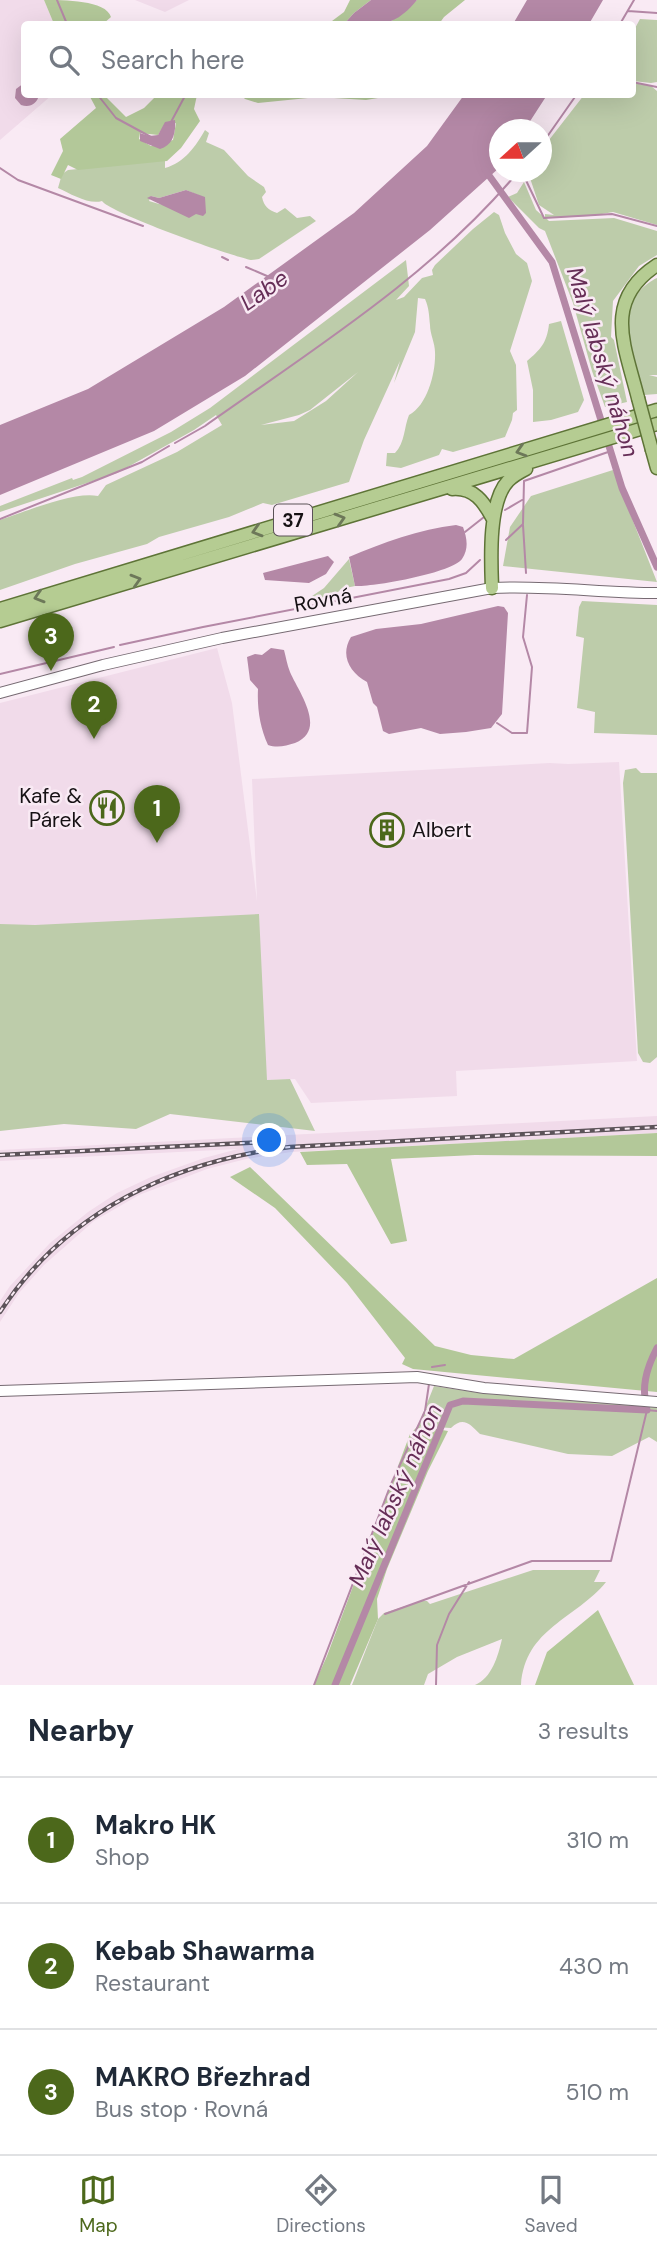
<!DOCTYPE html>
<meta charset="utf-8">
<style>
:root{--surface:#fff;--page:#f6f6f7;--text:#1f2937;--muted:#747a83;--line:#e0e1e3;--accent:#4c681b}
body{margin:0;font-family:"DM Sans",sans-serif;background:var(--page);color:var(--text)}
.compass{position:absolute;left:489px;top:119px;width:63px;height:63px;border-radius:50%;background:var(--surface);box-shadow:0 7px 28px #0002;rotate:249deg}
.you{position:absolute;left:270px;top:1141px;width:24px;height:24px;margin:-18px;border:5px solid #fff;border-radius:50%;background:#1a73e8;box-shadow:0 0 0 10px #1a73e833}
.badge{display:grid;place-items:center;width:46px;height:46px;border-radius:50%;background:var(--accent);color:#fff;font-size:23px;font-weight:700}
.pin{position:absolute;translate:-50% -58px;filter:drop-shadow(0 2px 4px #0008)}
.pin::after{content:'';position:absolute;top:37px;width:24px;height:21px;background:inherit;clip-path:polygon(0 0,100% 0,50% 100%)}
.list{margin:0;padding:0;list-style:none}
h2{display:flex;justify-content:space-between;align-items:center;height:91px;margin:0;padding:0 28px;font-size:30px}
h2 small{font-size:23px;font-weight:400;color:var(--muted)}
.list li{display:grid;grid-template-columns:46px 1fr auto;gap:21px;align-items:center;box-sizing:border-box;height:126px;padding:0 28px;border-top:2px solid var(--line)}
.list b{display:block;font-size:26px;white-space:nowrap}
.list p{margin:0;font-size:23px;white-space:nowrap;color:var(--muted)}
.list em{font-size:23px;font-style:normal;color:var(--muted)}
.icon{flex:none;width:38px;height:38px;fill:none;stroke:currentColor;stroke-width:2;stroke-linecap:round;stroke-linejoin:round}
.map{position:relative;flex:none;width:657px;height:1685px;overflow:hidden}
.search{position:absolute;background:var(--surface);box-shadow:0 7px 28px #0002;left:21px;right:21px;top:21px;height:77px;display:flex;align-items:center;gap:18px;box-sizing:border-box;padding:0 24px;border-radius:7px;color:var(--muted);font-size:26px}
.sheet{height:469px;background:var(--surface)}
nav{display:flex;justify-content:space-around;align-items:center;box-sizing:border-box;height:98px;border-top:2px solid var(--line);background:var(--surface);font-size:19px;color:var(--muted)}
nav a{display:grid;justify-items:center;gap:4px}
nav .on{color:var(--accent)}
.map>svg:first-child{display:block}
.built{fill:#f1dbea}
.green{fill:#bdccaa;fill-rule:evenodd}
.forest{fill:#b3c899;fill-rule:evenodd}
.water{fill:#b488a6}
.lines{fill:none;stroke-linecap:round;stroke-linejoin:round}
.stream{stroke:#b488a6;stroke-width:2}
.canal{stroke:#b488a6;stroke-width:7}
.minor-casing{stroke:#766a72;stroke-width:12}
.major-casing{stroke:#5e7437;stroke-width:15}
.minor{stroke:#fff;stroke-width:10}
.major{stroke:#b5cc92;stroke-width:12}
.rail-casing{stroke:#5c5359;stroke-width:4.5}
.rail{stroke:#f9eaf4;stroke-width:2;stroke-dasharray:5;stroke-linecap:butt}
.major-bridge-casing{stroke:#5e7437;stroke-width:15;stroke-linecap:butt}
.major-bridge{stroke:#b5cc92;stroke-width:12}
.oneway{stroke:#6d7859}
.labels{text-anchor:middle;stroke-width:5;stroke-linejoin:round;paint-order:stroke}
.shield{fill:#f9eaf4;stroke:#5a5257;stroke-width:2}
.shield-label{font-size:19px;font-weight:bold;fill:#161114}
.street-label{font-size:21px;fill:#161114;stroke:#f9eaf4}
.poi-label{font-size:21px;fill:#161114;stroke:#f9eaf4;text-anchor:end}
.water-label{font-size:23px;font-style:italic;fill:#662e57;stroke:#f9eaf4}
</style>
<div class="map">
<svg width="657" height="1685" viewBox="0 0 657 1685">
<rect width="100%" height="100%" fill="#f9eaf4"/>
<path class="built" d="M0,0h44l10,24h-30v70l28,1 -52,45z
M135,0h54l-24,12z
M217,648l15,55 25,198 -5,-122 298,-16 18,1 51,-2 18,299 -181,10 1,25 -146,7 -16,-24 -28,1 -232,-155 -35,1v-223z
M657,1116v17l-366,19 -45,7 -39,10 -68,26 -45,26 -50,44 -25,28 -19,29v-21l10,-15 40,-43 38,-31 29,-19 34,-16 53,-19 34,-9 -238,12v-11z"/>
<path class="green" d="M640,19l17,1v62l-6,1 -18,-2v-49z
M633,83l18,3 6,5v134l-44,-13 -22,4 -45,2 3,3 65,-3 43,13v24l-18,11 -26,35 -2,36 3,3 13,62 -22,5 -13,-36 -19,-68 -28,-72 -6,-3 -31,-31 9,-4 7,-11 12,28 9,8v-4l9,1 -15,-10 -11,-33h14v-23l42,-54 48,-1z
M205,130l4,3 -3,9 18,8 24,26 16,11 2,5 -4,5c2,9 6,13 15,16l8,-5 12,10 13,-2 6,5 -57,38 -8,1c-20,-4 -141,-47 -149,-59 -13,4 -31,-7 -44,-13l4,-14 6,-4 90,-9h7v7c19,-5 31,-22 40,-38zM186,190l19,8 -1,11 -45,-5 -10,-3 2,-5 8,2z
M494,212l5,3 6,18 11,21 11,9 5,18 -22,70 6,14 1,45 -4,3 -1,7 -7,17 -52,15 -11,-3 -3,6 -38,13 -15,-2 1,-13h8c10,-10 9,-26 14,-38 19,-10 27,-44 26,-63 0,-9 -5,-18 -5,-27 -1,-10 -1,-17 -5,-26l-7,-1 -3,34 -21,51 6,-22 -36,79 -15,42 -77,23 -9,-2 -34,14 -70,20 -12,7 -72,20 -75,26v-70c25,-8 73,-29 98,-24l8,-11 71,-33 45,-27 -6,-10 -22,15 -77,43 -117,39v-6l72,-28 1,2 9,-3 89,-45 39,-24 196,-148 3,26 -13,14 8,-3 18,-19 11,-3 -1,-5 3,-5 38,-36zM358,372l-32,29 -32,20 -33,4 38,-10 11,-5z
M657,278v97h-8l8,2v17l-13,1 -14,-51v-7h-2c0,-8 -2,-17 -1,-24 2,-13 18,-30 30,-35z
M561,321l23,79 -6,12 -27,8 -18,2v-32l-6,-29c13,-11 20,-18 22,-37z
M613,470l44,112 -154,-16 7,-39 21,-31z
M349,559l6,27 -14,3 -9,9 -24,4 1,-4 15,-10z
M582,601l75,4v130l-63,-2 1,-21 -18,-4 7,-70 -8,-2 3,-29z
M636,768l5,5h16v284l-7,6 -7,-1 -5,-9 -15,-270 2,-13z
M259,914l8,166 23,-1 25,52 -145,-17 -34,15 -72,-5 -64,7v-207l35,1z
M434,1386l52,8 171,8v40l-8,-5 -37,19 -44,-2 -88,-20c-10,-10 -17,-18 -29,-6l-33,-2z
M533,1570h67l-6,12h12c-30,37 -81,46 -85,103h-46c17,-7 23,-29 27,-46l-45,18 -29,17 -4,11h-72l26,-66 6,-6 37,-12h6l3,3z"/>
<path class="forest" d="M44,0c20,0 62,0 67,17l-8,7h-49z
M350,0h21l-17,13 -10,11h-16l16,-12z
M417,0h48l-21,17 -5,7h-51z
M89,95h15l22,22 18,-9 13,-13h40l-3,14 6,12 -19,27 -14,13 -89,9 -10,-5 -7,14 -10,-4 12,-24 -3,-12 36,-31zM176,123l-3,17 -22,6 -12,-7 1,-6 18,2 4,-6z
M241,95h155l-30,5 -48,-3 -60,6 -13,-4z
M657,1133v23l-182,-1 -84,4 16,82 -16,3 -44,-80 -40,1 -7,-13z
M250,1167l185,179 36,9 43,4 143,-81v114l-244,-23 -11,-5 3,-6 -58,-75 -47,-49 -25,-26 -45,-31z
M418,1426l30,5 -20,40 -41,98 -10,30 1,20 -28,66h-36l13,-29 83,-222z
M598,1610l36,75h-99l12,-33z"/>
<path class="water" d="M371,0h46c-24,29 -39,25 -73,24l10,-11z
M527,0h76l-14,24h-76z
M24,83v11l15,1c-2,9 -9,13 -18,10l-6,-7 1,-9z
M464,95h83l-22,34 -25,1 -1,38 -69,62 -185,146 -91,55 -154,64v-70l88,-36 136,-82 130,-94 73,-67z
M175,120c1,13 -2,25 -15,29l-20,-8v-8l9,3 9,-1 7,-13z
M186,190l19,7 1,16 -3,3 -7,-2 -7,4 -42,-20 4,-2 8,2z
M456,525l7,2c4,11 6,22 -1,32 -10,14 -89,28 -107,27l-6,-29c33,-14 71,-28 107,-32z
M328,556l6,6 -8,12 -17,9 -44,-3 -2,-7z
M498,606l6,1 4,6 -6,101 -11,14 -25,4 -26,2 -19,-6 -32,6 -6,-3 -6,-24 -4,-4 -6,-21c-18,-10 -27,-27 -16,-45l25,-8 45,-5z
M271,648l13,2c2,7 3,15 6,22 8,19 38,58 5,71 -9,3 -18,5 -27,2 -8,-17 -11,-37 -10,-56l-8,-9 -3,-23 8,-3 7,1z"/>
<g class="lines">
<path class="stream" d="M57,0l10,24
M628,11l29,2
M620,24l14,-24
M632,82l25,5
M97,94l19,24 35,19
M171,122l15,-28
M542,144l35,-50
M0,168l18,12 125,46
M522,172l22,46 68,-4 45,12
M222,257l6,3
M246,267l21,9
M175,443l30,-17c110,-78 226,-150 313,-254
M505,510l17,-10
M0,519l142,-57 27,-16
M523,525l3,48
M465,532l19,-15
M506,540l17,-16 1,-43 87,-30
M120,645l83,-18 246,-48 17,-6 14,-13
M0,674l114,-27
M497,723l15,10h15l5,-66 -9,-30 4,-42
M432,1367l13,-2
M385,1614l147,-53h79l36,-151 10,1
M314,1685l77,-201 34,-73 4,-27
M436,1685l1,-40 12,-31 20,-32"/>
<path class="canal" d="M485,170l67,92 70,226 35,79
M335,1685l115,-280 13,-4 184,9c-6,-22 -1,-41 10,-62"/>
<g class="minor-casing">
<path id="minor" d="M0,693l103,-28 119,-27 270,-50c55,-3 110,5 165,5
M0,1391l417,-14 67,11 173,14"/>
</g>
<g class="major-casing">
<path id="major" d="M638,398c-13,-52 -36,-97 19,-133
M652,450l5,18
M452,489c22,-2 32,13 41,30
M492,588c-1,-27 -4,-86 16,-107 5,-5 12,-9 18,-12
M0,609l657,-199
M0,621l657,-197"/>
</g>
<use href="#minor" class="minor"/>
<use href="#major" class="major"/>
<g class="rail-casing">
<path id="rail" d="M0,1155l266,-13
M0,1312c66,-101 174,-151 290,-165l367,-20"/>
</g>
<use href="#rail" class="rail"/>
<g class="major-bridge-casing">
<path id="major-bridge" d="M638,398l14,52"/>
</g>
<use href="#major-bridge" class="major-bridge"/>
</g>
<defs><path id="oneway-chevron" d="M-2-3.5L2.5 0L-2 3.5" fill="none" stroke-width="1.6" stroke-linecap="round" stroke-linejoin="round" transform="scale(1.75)"/></defs>
<g class="oneway">
<use href="#oneway-chevron" transform="translate(521 451) rotate(163)"/>
<use href="#oneway-chevron" transform="translate(340 519) rotate(-17)"/>
<use href="#oneway-chevron" transform="translate(257 531) rotate(163)"/>
<use href="#oneway-chevron" transform="translate(136 580) rotate(-17)"/>
<use href="#oneway-chevron" transform="translate(39 597) rotate(163)"/>
</g>
<defs>
<g id="restaurant-ring" transform="scale(1.75)"><circle r="9.5" fill="#f9eaf4" stroke="#4c681b" stroke-width="1.5"/><path d="M-5-6h1v4h1v-4h1v4h1v-4h1v5L-1.5 .5V6h-2V.5L-5-1ZM5-6V6H3V1.5H1.5Q1.5-4 5-6Z" fill="#4c681b"/></g>
<g id="building-ring" transform="scale(1.75)"><circle r="9.5" fill="#f9eaf4" stroke="#4c681b" stroke-width="1.5"/><path d="M-4-6H4V6H1V3H-1V6H-4ZM-2.5-4.3h1.7v1.8h-1.7ZM.8-4.3h1.7v1.8H.8ZM-2.5-1h1.7V.8h-1.7ZM.8-1h1.7V.8H.8Z" fill="#4c681b"/></g>
</defs>
<g fill-rule="evenodd">
<use href="#restaurant-ring" x="107" y="808"/>
<use href="#building-ring" x="387" y="830"/>
</g>
<g class="labels">
<rect class="shield" x="274" y="504.5" width="38" height="31" rx="5"/>
<g class="shield-label">
<text x="293" y="527">37</text>
</g>
<g class="street-label">
<text transform="translate(323 600) rotate(-10)" y="7">Rovná</text>
</g>
<g class="poi-label">
<text x="82" y="803">Kafe &amp;<tspan x="82" dy="24">Párek</tspan></text>
<text x="412" y="837" text-anchor="start">Albert</text>
</g>
<g class="water-label">
<text transform="translate(264 290) rotate(-35)" y="8">Labe</text>
<text transform="translate(603 362) rotate(73)" y="8">Malý labský náhon</text>
<text transform="translate(395 1495) rotate(-66)" y="8">Malý labský náhon</text>
</g>
</g>
</svg>
<svg class="compass" viewBox="-18 -18 36 36"><path d="M0-13l5 13h-10z" fill="#e53935"/><path d="M0 13l5-13h-10z" fill="#747a83"/></svg>
<div class="you"></div>
<div class="pin badge" style="left:157px;top:843px">1</div>
<div class="pin badge" style="left:94px;top:739px">2</div>
<div class="pin badge" style="left:51px;top:671px">3</div>
<div class="search"><svg class="icon" aria-label="search" viewBox="0 0 24 24"><circle cx="10" cy="10" r="6"/><path d="M15 15l6 6"/></svg>Search here</div>
</div>
<section class="sheet">
<h2>Nearby<small>3 results</small></h2>
<ul class="list">
<li><span class="badge">1</span><div><b>Makro HK</b><p>Shop</p></div><em>310 m</em></li>
<li><span class="badge">2</span><div><b>Kebab Shawarma</b><p>Restaurant</p></div><em>430 m</em></li>
<li><span class="badge">3</span><div><b>MAKRO Březhrad</b><p>Bus stop · Rovná</p></div><em>510 m</em></li>
</ul>
</section>
<nav>
<a class="on"><svg class="icon" aria-label="map" viewBox="0 0 24 24"><path d="M3 6l6-2 6 2 6-2v14l-6 2-6-2-6 2zM9 4v14M15 6v14"/></svg>Map</a>
<a><svg class="icon" aria-label="directions" viewBox="0 0 24 24"><path d="M12 3l9 9-9 9-9-9zM9 14v-3h6M13 9l2 2-2 2"/></svg>Directions</a>
<a><svg class="icon" aria-label="saved" viewBox="0 0 24 24"><path d="M7 4h10v16l-5-4-5 4z"/></svg>Saved</a>
</nav>
